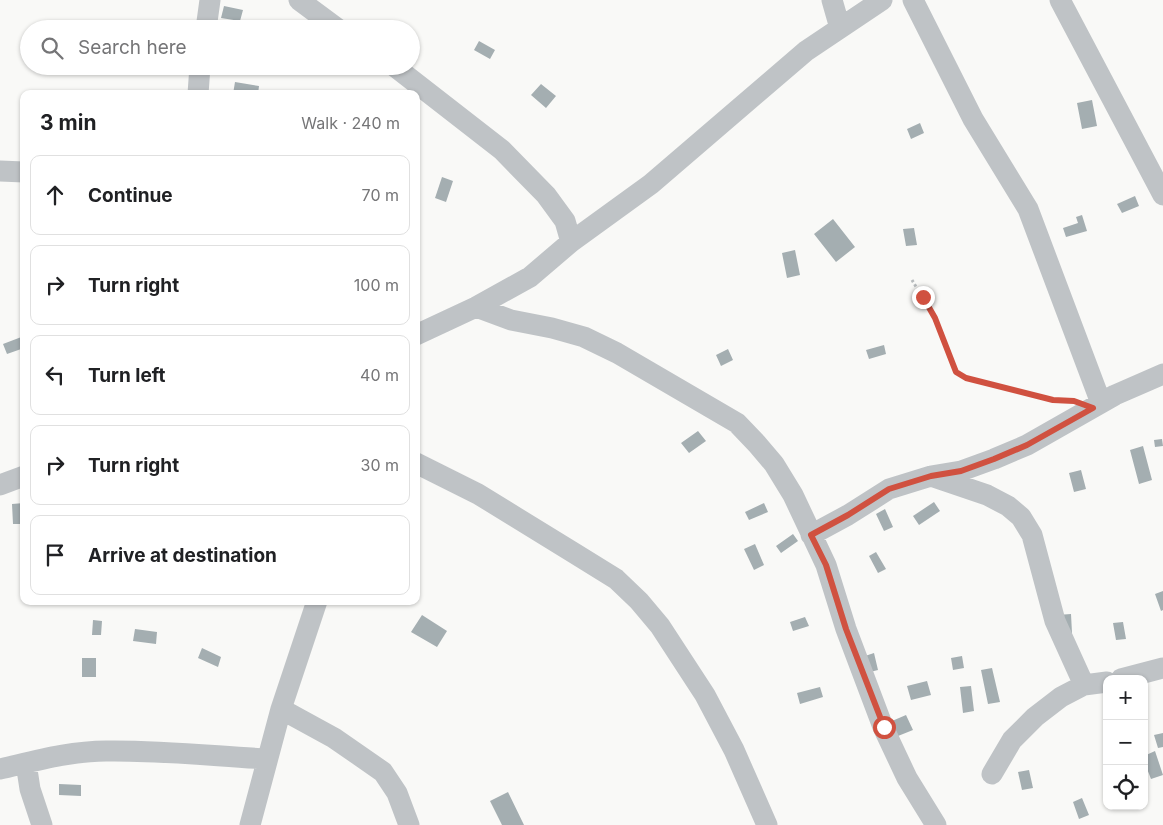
<!DOCTYPE html>
<meta charset="utf-8">
<style>
:root{--surface:#fff;--page:#f2f2f2;--text:#202124;--muted:#757577;--line:#e0e0e0}
body{margin:0;font-family:Inter,sans-serif;background:var(--page);color:var(--text)}
.controls{position:absolute;right:15px;bottom:15px;display:grid;overflow:hidden;border-radius:10px;box-shadow:0 1px 4px #0004}
.controls button{width:45px;height:45px;display:grid;place-items:center;padding:0;border:0;border-bottom:1px solid var(--line);background:var(--surface);color:var(--text);font:25px sans-serif}
.stop{position:absolute;width:15px;height:15px;margin:-11px;border:4px solid #d05140;border-radius:50%;background:#fff}
.stop.end{background:#d05140;border-color:#fff;box-shadow:0 1px 5px #0008}
.list{margin:0;padding:0;list-style:none}
h2{display:flex;justify-content:space-between;align-items:center;height:65px;margin:0;padding:0 20px;font-size:21px}
h2 small{font-size:16px;font-weight:400;color:var(--muted)}
.list li{display:grid;grid-template-columns:32px 1fr auto;gap:15px;align-items:center;box-sizing:border-box;height:80px;margin:0 10px 10px;padding:0 10px;border:1px solid var(--line);border-radius:10px}
.list b{display:block;font-size:19px;white-space:nowrap}
.list em{font-size:16px;font-style:normal;color:var(--muted)}
.icon{flex:none;width:28px;height:28px;fill:none;stroke:currentColor;stroke-width:2;stroke-linecap:round;stroke-linejoin:round}
.map{position:relative;flex:none;width:1163px;height:825px;overflow:hidden}
.search{position:absolute;background:var(--surface);box-shadow:0 1px 4px #0004;left:20px;top:20px;width:400px;height:55px;display:flex;align-items:center;gap:12px;box-sizing:border-box;padding:0 18px;border-radius:28px;color:var(--muted);font-size:19px}
.panel{position:absolute;background:var(--surface);box-shadow:0 1px 4px #0004;left:20px;top:90px;width:400px;height:515px;border-radius:10px}
.map>svg:first-child{display:block}
.building{fill:#a4aeb1}
.lines{fill:none;stroke-linecap:round;stroke-linejoin:round}
.path{stroke:#b7bbbd;stroke-width:3;stroke-dasharray:2.5 2.5;stroke-linecap:butt}
.minor{stroke:#bfc3c6;stroke-width:21}
.route{stroke:#d05140;stroke-width:6}
</style>
<div class="map">
<svg width="1163" height="825" viewBox="0 0 1163 825">
<rect width="100%" height="100%" fill="#f9f9f7"/>
<path class="building" d="M224,6l19,4 -3,11 -19,-3z
M479,41l16,9 -5,9 -16,-9z
M235,82l24,4 -1,8h-25z
M541,84l15,12 -10,12 -15,-13z
M1092,100l5,26 -15,3 -5,-26z
M920,123l4,10 -13,6 -4,-10z
M442,177l11,4 -7,21 -11,-4z
M1135,196l4,10 -17,7 -5,-9z
M1082,215l5,16 -21,6 -3,-9 15,-5 -2,-6z
M833,219l22,28 -19,15 -22,-28z
M914,228l3,17 -11,1 -3,-17z
M795,250l5,25 -13,3 -5,-25z
M24,336v12l-17,6 -4,-10z
M884,345l2,9 -17,5 -3,-9z
M728,349l5,11 -12,6 -5,-11z
M698,431l8,10 -17,12 -8,-10z
M1162,439l1,7 -8,1 -1,-7z
M1143,446l9,34 -13,4 -9,-34z
M1081,470l5,19 -12,3 -5,-19z
M934,502l6,9 -21,14 -6,-9z
M24,503v21h-11l-1,-20z
M764,503l4,9 -19,8 -4,-8z
M885,509l8,18 -9,4 -8,-17z
M793,534l5,7 -17,12 -5,-7z
M755,544l9,21 -10,5 -10,-21z
M876,552l10,17 -8,4 -9,-17z
M1163,591v19l-2,1 -6,-17z
M1071,614l1,19 -14,1 -1,-19z
M422,615l25,16 -10,16 -26,-15z
M805,617l4,9 -16,5 -3,-9z
M93,620l9,1 -1,14h-9z
M1123,622l3,17 -10,1 -3,-17z
M135,629l22,3 -1,12 -23,-3z
M202,648l19,9 -3,10 -20,-9z
M874,653l4,17 -8,2 -5,-16z
M962,656l2,12 -11,2 -2,-12z
M82,658h14v19h-14z
M992,668l8,34 -12,2 -7,-34z
M927,681l4,14 -20,5 -4,-14z
M971,686l3,25 -11,2 -3,-26z
M820,687l3,10 -23,7 -3,-11z
M906,715l7,15 -15,6 -6,-15z
M1163,733v14l-5,1 -4,-13z
M1155,751l8,24 -12,4 -7,-18v-5z
M1029,770l4,18 -11,2 -4,-18z
M59,784l22,1v11l-22,-1z
M508,792l16,33h-22l-12,-24z
M1082,798l7,17 -10,4 -6,-17z"/>
<g class="lines">
<path class="path" d="M912,280l23,38 21,54 9,6 88,22 11,1"/>
<path class="minor" d="M299,0l39,29
M832,0l8,28
M913,0l60,119 55,90 73,194
M1060,0l103,195
M206,29l4,-29
M394,66l108,84 44,45 19,26 6,21
M198,94l2,-28
M0,171l24,1
M476,307l35,13 41,8 32,9 33,16 120,70 20,21 17,20 19,31 33,70 20,64 37,98 24,51 29,47
M416,335l60,-28 54,-30 41,-35 80,-58 155,-133 76,-51
M416,463l62,31 96,59 42,26 23,22 21,25 45,69 29,55 33,75
M934,477l53,18 21,11 13,11 11,18 23,86 29,64
M0,485l24,-9
M811,535l37,-20 41,-26 42,-13 30,-5 33,-12 33,-14 88,-50 48,-21
M1121,679l42,-11
M281,709l53,29 49,34 14,21 12,32
M26,763l4,26 12,36
M0,769c35,-8 70,-18 106,-18 53,-1 107,5 161,8
M992,774l20,-34 23,-23 26,-20 23,-12 23,-3
M250,825l31,-116 36,-108"/>
</g>
<g class="lines">
<path class="route" d="M884,727l-38,-98 -20,-64 -15,-30 37,-20 41,-26 42,-13 30,-5 33,-12 33,-14 66,-37 -19,-7 -21,-1 -87,-22 -10,-6 -21,-54 -12,-21"/>
</g>
</svg>
<div class="controls">
<button>+</button>
<button>−</button>
<button><svg class="icon" aria-label="locate" viewBox="0 0 24 24"><circle cx="12" cy="12" r="6"/><path d="M12 2v4M12 18v4M2 12h4M18 12h4"/></svg></button>
</div>
<div class="stop" style="left:884px;top:727px"></div>
<div class="stop end" style="left:923px;top:297px"></div>
<div class="search"><svg class="icon" aria-label="search" viewBox="0 0 24 24"><circle cx="10" cy="10" r="6"/><path d="M15 15l6 6"/></svg>Search here</div>
<section class="panel">
<h2>3 min<small>Walk · 240 m</small></h2>
<ul class="list">
<li><svg class="icon" aria-label="ahead" viewBox="0 0 24 24"><path d="M12 20V5M6 11l6-6 6 6"/></svg><div><b>Continue</b></div><em>70 m</em></li>
<li><svg class="icon" aria-label="right" viewBox="0 0 24 24"><path d="M7 20v-9h11M14 6l5 5-5 5"/></svg><div><b>Turn right</b></div><em>100 m</em></li>
<li><svg class="icon" aria-label="left" viewBox="0 0 24 24"><path d="M17 20v-9H6M10 6l-5 5 5 5"/></svg><div><b>Turn left</b></div><em>40 m</em></li>
<li><svg class="icon" aria-label="right" viewBox="0 0 24 24"><path d="M7 20v-9h11M14 6l5 5-5 5"/></svg><div><b>Turn right</b></div><em>30 m</em></li>
<li><svg class="icon" aria-label="arrive" viewBox="0 0 24 24"><path d="M6 21V4h12l-3 4 3 4H6"/></svg><div><b>Arrive at destination</b></div></li>
</ul>
</section>
</div>
